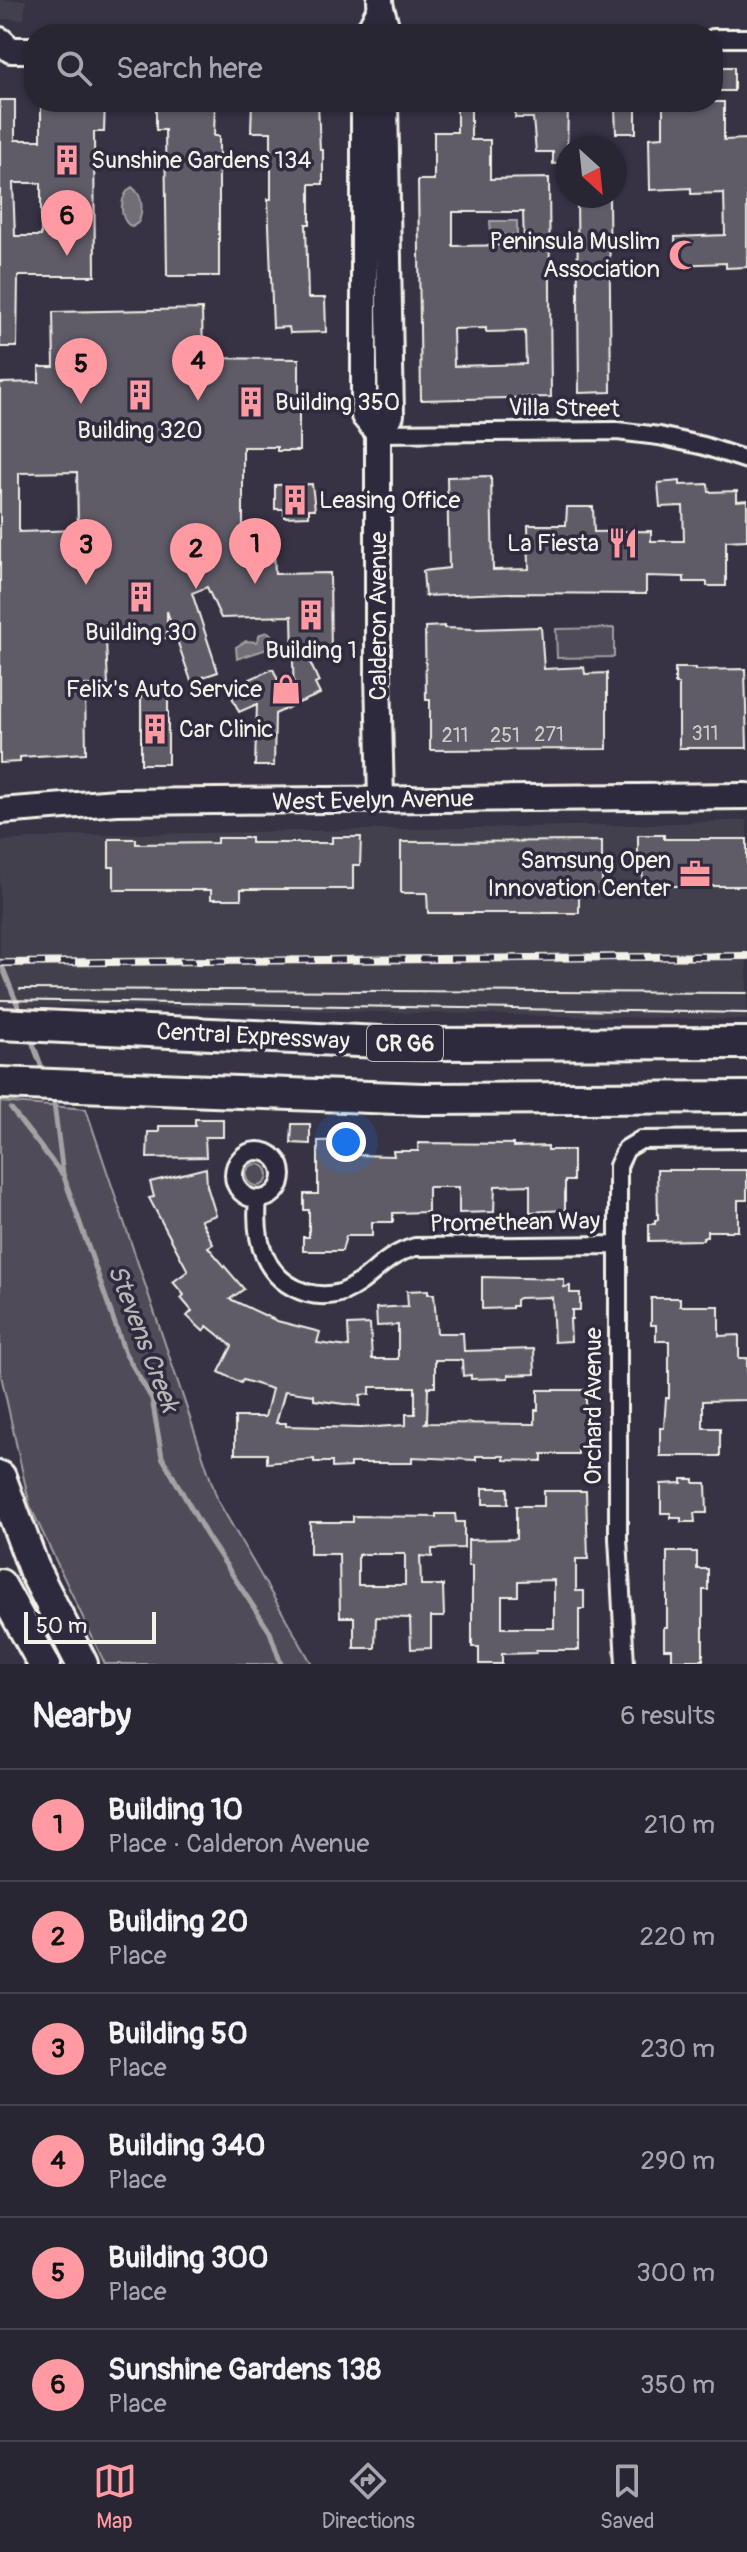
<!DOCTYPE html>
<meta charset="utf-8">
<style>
:root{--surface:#292633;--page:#312e3b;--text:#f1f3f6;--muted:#a5a5ac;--line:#45434e;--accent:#ff9aa2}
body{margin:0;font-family:Pangolin,sans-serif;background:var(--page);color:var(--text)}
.compass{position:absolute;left:555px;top:136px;width:72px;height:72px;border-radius:50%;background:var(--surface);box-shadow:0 2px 6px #0004;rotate:153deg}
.scale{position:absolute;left:24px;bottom:20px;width:132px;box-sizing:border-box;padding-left:8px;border:4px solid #f4f1e8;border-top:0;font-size:22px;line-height:28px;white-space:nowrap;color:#f4f1e8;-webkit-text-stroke:6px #2f2a3d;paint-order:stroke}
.you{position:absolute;left:346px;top:1142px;width:28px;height:28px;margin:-20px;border:6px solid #fff;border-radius:50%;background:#1a73e8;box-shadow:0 0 0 12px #1a73e833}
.badge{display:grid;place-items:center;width:52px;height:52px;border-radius:50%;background:var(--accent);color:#111;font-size:26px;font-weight:700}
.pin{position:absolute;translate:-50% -66px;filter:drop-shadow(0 2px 4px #0008)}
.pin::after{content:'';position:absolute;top:42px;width:28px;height:24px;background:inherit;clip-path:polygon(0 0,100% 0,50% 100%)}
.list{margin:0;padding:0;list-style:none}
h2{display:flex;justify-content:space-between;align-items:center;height:104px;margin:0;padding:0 32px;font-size:34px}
h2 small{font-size:26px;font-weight:400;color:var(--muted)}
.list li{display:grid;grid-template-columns:52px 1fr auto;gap:24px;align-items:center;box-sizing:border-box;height:112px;padding:0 32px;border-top:2px solid var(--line)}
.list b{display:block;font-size:30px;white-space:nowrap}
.list p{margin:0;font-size:26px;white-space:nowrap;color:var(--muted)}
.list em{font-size:26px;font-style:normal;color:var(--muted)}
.icon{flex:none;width:44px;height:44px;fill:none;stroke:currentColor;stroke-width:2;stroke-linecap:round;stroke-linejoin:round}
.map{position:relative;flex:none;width:747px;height:1664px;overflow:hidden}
.search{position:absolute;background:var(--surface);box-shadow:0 2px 6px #0004;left:24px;right:24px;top:24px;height:88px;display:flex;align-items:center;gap:20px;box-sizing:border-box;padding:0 28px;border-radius:32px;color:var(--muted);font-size:30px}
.sheet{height:776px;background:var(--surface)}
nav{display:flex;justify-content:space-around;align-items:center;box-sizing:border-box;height:112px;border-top:2px solid var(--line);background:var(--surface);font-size:22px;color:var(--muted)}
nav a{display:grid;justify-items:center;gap:4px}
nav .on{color:var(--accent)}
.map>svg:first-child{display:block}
.built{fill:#433f4e}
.green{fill:#504b59;stroke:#a29ea0;stroke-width:2}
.water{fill:#726e77;stroke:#a6a2a4;stroke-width:2}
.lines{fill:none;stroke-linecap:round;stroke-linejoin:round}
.stream{stroke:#a6a2a4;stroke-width:5}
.building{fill:#5f5c67;stroke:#f4f1e8;stroke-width:2;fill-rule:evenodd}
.street-casing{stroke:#f4f1e8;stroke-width:22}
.secondary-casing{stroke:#f4f1e8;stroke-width:30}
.highway-casing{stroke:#f4f1e8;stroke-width:36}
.street{stroke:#2f2a3d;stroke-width:16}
.secondary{stroke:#2f2a3d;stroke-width:24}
.highway{stroke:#2f2a3d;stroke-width:30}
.tram{stroke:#f4f1e8;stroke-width:2}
.rail-casing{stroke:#f4f1e8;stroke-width:8}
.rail{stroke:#2f2a3d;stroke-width:5;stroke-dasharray:15;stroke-linecap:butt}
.labels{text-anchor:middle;stroke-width:7;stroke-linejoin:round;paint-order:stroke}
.number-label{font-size:20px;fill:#cfccc8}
.shield{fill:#2f2a3d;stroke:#b9b5b5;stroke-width:2}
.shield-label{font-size:22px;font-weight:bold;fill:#f4f1e8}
.poi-label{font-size:24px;fill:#f4f1e8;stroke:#2f2a3d;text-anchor:start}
.street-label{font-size:24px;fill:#f4f1e8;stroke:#2f2a3d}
.water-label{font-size:26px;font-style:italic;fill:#bab6b5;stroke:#2f2a3d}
</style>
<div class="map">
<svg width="747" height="1664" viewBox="0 0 747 1664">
<rect width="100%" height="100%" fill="#373244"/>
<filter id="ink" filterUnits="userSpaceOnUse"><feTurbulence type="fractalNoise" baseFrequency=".0125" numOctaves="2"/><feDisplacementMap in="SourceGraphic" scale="16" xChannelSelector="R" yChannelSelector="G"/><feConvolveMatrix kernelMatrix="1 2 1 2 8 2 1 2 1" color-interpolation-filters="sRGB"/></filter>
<g filter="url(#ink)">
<path class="built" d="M0,0h26l-2,19h-24z
M747,820v200l-607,-13 -140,-1v-165l84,-6 538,-10z"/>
<path class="green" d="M614,628v29l-57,1 -1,-29z
M0,1102l86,7 132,392 94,163h-207l-75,-158 -30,-135z
M246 1175a11 11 0 1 1 22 0a11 11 0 1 1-22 0Z"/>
<path class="water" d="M132,187c12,9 11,22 7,35l-7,5c-14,-7 -13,-32 0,-40z
M490,221h27v14h-26z
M268,632l6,5 -1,10 -36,12 -1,-12 10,-6 11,1 3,-8z"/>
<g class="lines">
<path class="stream" d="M0,961l22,55
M30,1036l15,40
M53,1096l10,78 62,179 27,46 10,58 45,79 63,96 11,32
M11,1109l51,65"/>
</g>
<path class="building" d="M713,67h21v24h-21z
M0,100h15v40h26v-38h64l-1,30h-10l1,144h-77l-1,71h-17zM13,183h28v53h-26z
M156,102h59l-1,34h5v140h-52l-2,-146h-9z
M252,102h66l2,48h3v34h-13v40h-4l2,74h17l1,34 -36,1 -1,-6 -16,1 -5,-129h3v-67h-20z
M457,102h14v38h19v39l59,-1 2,219 -130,3 -3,-220h16v-48h23zM453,212h70l1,33 -71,1zM486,328v4l39,-1 1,33 -72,2 -1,-37z
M516,102h52l-1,61 -14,1v-12h-17l-3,-34h-18z
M663,102h61v38l23,-1v128l-21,1v-5l-50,2 -1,-28 50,-2 -1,-42 -33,1v-6l-41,2 -1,-52 14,-1z
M615,108h21v25h-20z
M577,196h32l2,196 -32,1z
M202,309l1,49 96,1v92h-22v-4h-34v79h3v25h28l1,23 55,-1 1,84 -23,1 11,24 -4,2 5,10 -26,11 -2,-89 -71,2 -14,-31 -15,6 26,79 -27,9 -24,-70v27l-61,2 2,45h-23l1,68 -66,4v5l-20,1v-380l39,-1v-15h15l-1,-55zM77,472l1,58 -59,2v-59z
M491,476l2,94 36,-1 -1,-44h38l1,-18h26l1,25 57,-1v10h33l-1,-35 -23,1 -2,-24 22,-2v4l28,-1 1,8 28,-1v10l10,-1v40l-21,1v45h-19v-4h-23v-5l-38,-1v18l-137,-1 -84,3 -2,-25 26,-3 -2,-91z
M312,484l3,25h-6v7l-25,1v-8h-9v-24z
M444,626v2l30,1 67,-2 3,42 40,-2 1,7 22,-1v76l-177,1v-50h-4l-1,-73z
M675,668h20v2l50,-1 2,79h-68v-64h-4z
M273,669l17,38 -15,7 -1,52h-19l2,-62 -18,8 -7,-15 21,-10 -3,-8z
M141,694h27v70h-27z
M638,835h26v4h83v47h-105l1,-23h-5z
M332,837h29l-1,28h-7v24h-112v10h-30v-9h-97v-23h-5v-28h27v5l81,-1v-5h34v5h81z
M602,841v51l-23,1v20h-151l-1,-20h-26v-51z
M195,1119h28v18h-18l1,20 -59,1 1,-26h11v-6h36z
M292,1124h18v20l-19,-1z
M355,1140v15l39,1 -1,-5h25v-8l95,1v3l35,-1v4h25v31h-8v29l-35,2v-27l-35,1 -1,26 -35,1v-26h-31v25l-35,1v9h-21v14h-26l-4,15h-39v-14h6v-27h-5v-16h14v-53z
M206,1168l1,18 9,29 -15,5 12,24 -5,3 36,42 -14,10 47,22 43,11 -3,11 32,4 -1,-22 22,-1 2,35h26v-34l-21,1 -1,-18 32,-2 -1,-15 21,-1v4h6l3,39h26l1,18 70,-2 1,25 -27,1v3l-37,1v-4l-8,1 -1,-16h-27v27h-7l-1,34 -2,2 110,1v-14h3v-20h48v25l1,4h5v25h-14v10h-36v7l-38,-1v-4h-28v4l-64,-3v6h-62v4l-18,1v-6h-18v-3l-47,4v-9h-32v-37h30l7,-28 -29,-9 -2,3 -22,-11 13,-26 -25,-20 -4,5 -16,-15 5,-5 -11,-13 3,-3 -11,-13 15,-11 -39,-73 5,-1 -4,-15zM370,1387h45v27h-9v11l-46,3 -74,-2v-3h-10l9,-32 29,4v5l46,6v-11l10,-1z
M657,1170h90v30h-9v31h-31v6h-4v3l-54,1v-17h6v-4h3z
M482,1277l82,2v8l6,-1v7h10v17h-8v9h-2l1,22 -17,1 -2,-45 -33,1 -3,2v6h-4v2l-30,1z
M651,1298h29v8h39v30l20,-1v23h8v42l-44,1v27h17v28h-60v-28h4l2,-30h3v-57h-13v-16h-5z
M682,1479h12v4h12l1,30h-13l1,9h-14v-4h-10v-5h-10v-29l21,-1z
M483,1488h25v16h-25z
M544,1491h42l2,68h-12v32h8v18h-5v41h-43v3l-34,1v10h-23v-17h-7v-81h-4v-26l48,-1v-33h28zM554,1580v48h-52v-32h16v-15z
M436,1514h19l1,8h8v26l-32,1v8l-12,-1 1,29h22l1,32h-13v31l-20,1 -1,-31 -34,-1 -1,31h-21v-31h-14l-1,-63h-29v-32h43v-6l83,1zM358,1554h47v31h-47z
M667,1552h30v17h11v21h-5v70h-31v-11h-8v-22h3z"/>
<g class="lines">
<g class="street-casing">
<path id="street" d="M713,38h34
M378,433l239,-2 42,5 45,10 43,14
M234 1175a24 24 0 1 1 48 0a24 24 0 1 1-48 0Z
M258,1199c-4,41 6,81 49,94 10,3 25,3 36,-1 29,-12 37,-35 72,-45l201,-2
M625,1664l-7,-126v-372l8,-17 15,-9 106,-1"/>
</g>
<g class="secondary-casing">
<path id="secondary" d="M380,0c0,12 7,21 7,34
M367,34l13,-25
M0,40l11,10h23
M364,102v314l14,17
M381,799l-3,-124v-242l13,-18 -6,-313
M0,811l117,-9 630,-6"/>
</g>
<g class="highway-casing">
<path id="highway" d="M0,1024l422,20 325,-1
M0,1083l423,16 324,-2
M0,1477l35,95 47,92
M0,1585l44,79"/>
</g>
<use href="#street" class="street"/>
<use href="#secondary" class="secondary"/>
<use href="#highway" class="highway"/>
<path class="tram" d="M20,989l727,4
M0,1000l747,13"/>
<g class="rail-casing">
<path id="rail" d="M0,963l747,-7"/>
</g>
<use href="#rail" class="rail"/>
</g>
</g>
<defs>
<g id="building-bare" transform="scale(2.4)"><path d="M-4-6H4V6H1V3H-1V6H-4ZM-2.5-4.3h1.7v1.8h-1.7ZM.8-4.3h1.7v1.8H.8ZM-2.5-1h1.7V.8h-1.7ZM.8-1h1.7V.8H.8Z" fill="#ff9aa2" stroke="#2f2a3d" stroke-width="2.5" paint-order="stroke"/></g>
<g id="mosque-bare" transform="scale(2.4)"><path d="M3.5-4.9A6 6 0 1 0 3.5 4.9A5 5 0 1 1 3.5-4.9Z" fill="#ff9aa2" stroke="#2f2a3d" stroke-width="2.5" paint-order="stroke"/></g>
<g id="restaurant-bare" transform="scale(2.4)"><path d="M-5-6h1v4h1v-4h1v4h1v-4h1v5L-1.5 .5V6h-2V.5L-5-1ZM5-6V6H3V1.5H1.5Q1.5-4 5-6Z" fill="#ff9aa2" stroke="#2f2a3d" stroke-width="2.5" paint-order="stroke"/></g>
<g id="shop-bare" transform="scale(2.4)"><path d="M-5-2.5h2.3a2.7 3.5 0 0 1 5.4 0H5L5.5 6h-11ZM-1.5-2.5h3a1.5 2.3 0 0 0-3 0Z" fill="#ff9aa2" stroke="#2f2a3d" stroke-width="2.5" paint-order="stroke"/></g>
<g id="office-bare" transform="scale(2.4)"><path d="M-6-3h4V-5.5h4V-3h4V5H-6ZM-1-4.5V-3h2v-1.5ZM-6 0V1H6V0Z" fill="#ff9aa2" stroke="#2f2a3d" stroke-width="2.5" paint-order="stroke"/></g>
</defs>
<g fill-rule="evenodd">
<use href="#building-bare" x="67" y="160"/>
<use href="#mosque-bare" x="684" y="255"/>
<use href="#building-bare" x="140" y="395"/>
<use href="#building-bare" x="251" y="402"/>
<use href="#building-bare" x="295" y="500"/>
<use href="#restaurant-bare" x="623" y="543"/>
<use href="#building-bare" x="141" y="597"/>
<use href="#building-bare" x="311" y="615"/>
<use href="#shop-bare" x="286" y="689"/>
<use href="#building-bare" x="155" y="729"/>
<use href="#office-bare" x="695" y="874"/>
</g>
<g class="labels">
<g class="number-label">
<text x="705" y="740">311</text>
<text x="549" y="741">271</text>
<text x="455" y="742">211</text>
<text x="505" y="742">251</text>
</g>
<rect class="shield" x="367" y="1025" width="76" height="36" rx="6"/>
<g class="shield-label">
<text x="405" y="1051">CR G6</text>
</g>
<g class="poi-label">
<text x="91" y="168">Sunshine Gardens 134</text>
<text x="660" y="249" text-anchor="end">Peninsula Muslim<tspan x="660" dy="28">Association</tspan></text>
<text x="275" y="410">Building 350</text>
<text x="140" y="438" text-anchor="middle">Building 320</text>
<text x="319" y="508">Leasing Office</text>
<text x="599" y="551" text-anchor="end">La Fiesta</text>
<text x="141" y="640" text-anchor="middle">Building 30</text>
<text x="311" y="658" text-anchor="middle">Building 1</text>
<text x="262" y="697" text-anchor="end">Felix's Auto Service</text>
<text x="179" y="737">Car Clinic</text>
<text x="671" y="868" text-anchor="end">Samsung Open<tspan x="671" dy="28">Innovation Center</tspan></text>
</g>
<g class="street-label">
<text transform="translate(564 408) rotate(1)" y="8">Villa Street</text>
<text transform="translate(378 616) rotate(-90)" y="8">Calderon Avenue</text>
<text transform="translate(373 800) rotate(-1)" y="8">West Evelyn Avenue</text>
<text transform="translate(253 1036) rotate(3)" y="8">Central Expressway</text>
<text transform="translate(515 1222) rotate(-1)" y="8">Promethean Way</text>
<text transform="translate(593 1406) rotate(-90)" y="8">Orchard Avenue</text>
</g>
<g class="water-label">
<text transform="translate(144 1338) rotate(69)" y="9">Stevens Creek</text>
</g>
</g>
</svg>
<svg class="compass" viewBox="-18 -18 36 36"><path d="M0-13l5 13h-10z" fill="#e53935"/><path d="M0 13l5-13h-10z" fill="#a5a5ac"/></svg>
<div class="scale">50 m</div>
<div class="you"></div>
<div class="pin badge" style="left:255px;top:584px">1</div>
<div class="pin badge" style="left:196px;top:589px">2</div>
<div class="pin badge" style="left:86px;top:585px">3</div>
<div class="pin badge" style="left:198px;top:401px">4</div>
<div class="pin badge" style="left:81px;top:404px">5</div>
<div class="pin badge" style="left:67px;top:256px">6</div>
<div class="search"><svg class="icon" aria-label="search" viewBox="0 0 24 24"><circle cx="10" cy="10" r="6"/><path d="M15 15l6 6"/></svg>Search here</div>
</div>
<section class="sheet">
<h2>Nearby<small>6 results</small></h2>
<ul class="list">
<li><span class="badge">1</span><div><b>Building 10</b><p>Place · Calderon Avenue</p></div><em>210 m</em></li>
<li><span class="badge">2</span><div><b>Building 20</b><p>Place</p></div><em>220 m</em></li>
<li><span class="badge">3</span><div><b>Building 50</b><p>Place</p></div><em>230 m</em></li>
<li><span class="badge">4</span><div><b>Building 340</b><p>Place</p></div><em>290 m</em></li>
<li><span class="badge">5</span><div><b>Building 300</b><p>Place</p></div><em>300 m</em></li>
<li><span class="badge">6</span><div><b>Sunshine Gardens 138</b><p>Place</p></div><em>350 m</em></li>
</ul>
</section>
<nav>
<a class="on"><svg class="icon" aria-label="map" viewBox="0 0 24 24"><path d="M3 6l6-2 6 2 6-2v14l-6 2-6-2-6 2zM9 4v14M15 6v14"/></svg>Map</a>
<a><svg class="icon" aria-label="directions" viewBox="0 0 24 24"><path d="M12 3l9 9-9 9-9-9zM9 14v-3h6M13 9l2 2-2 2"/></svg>Directions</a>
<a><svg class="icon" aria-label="saved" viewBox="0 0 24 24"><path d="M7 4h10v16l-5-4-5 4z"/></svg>Saved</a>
</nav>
